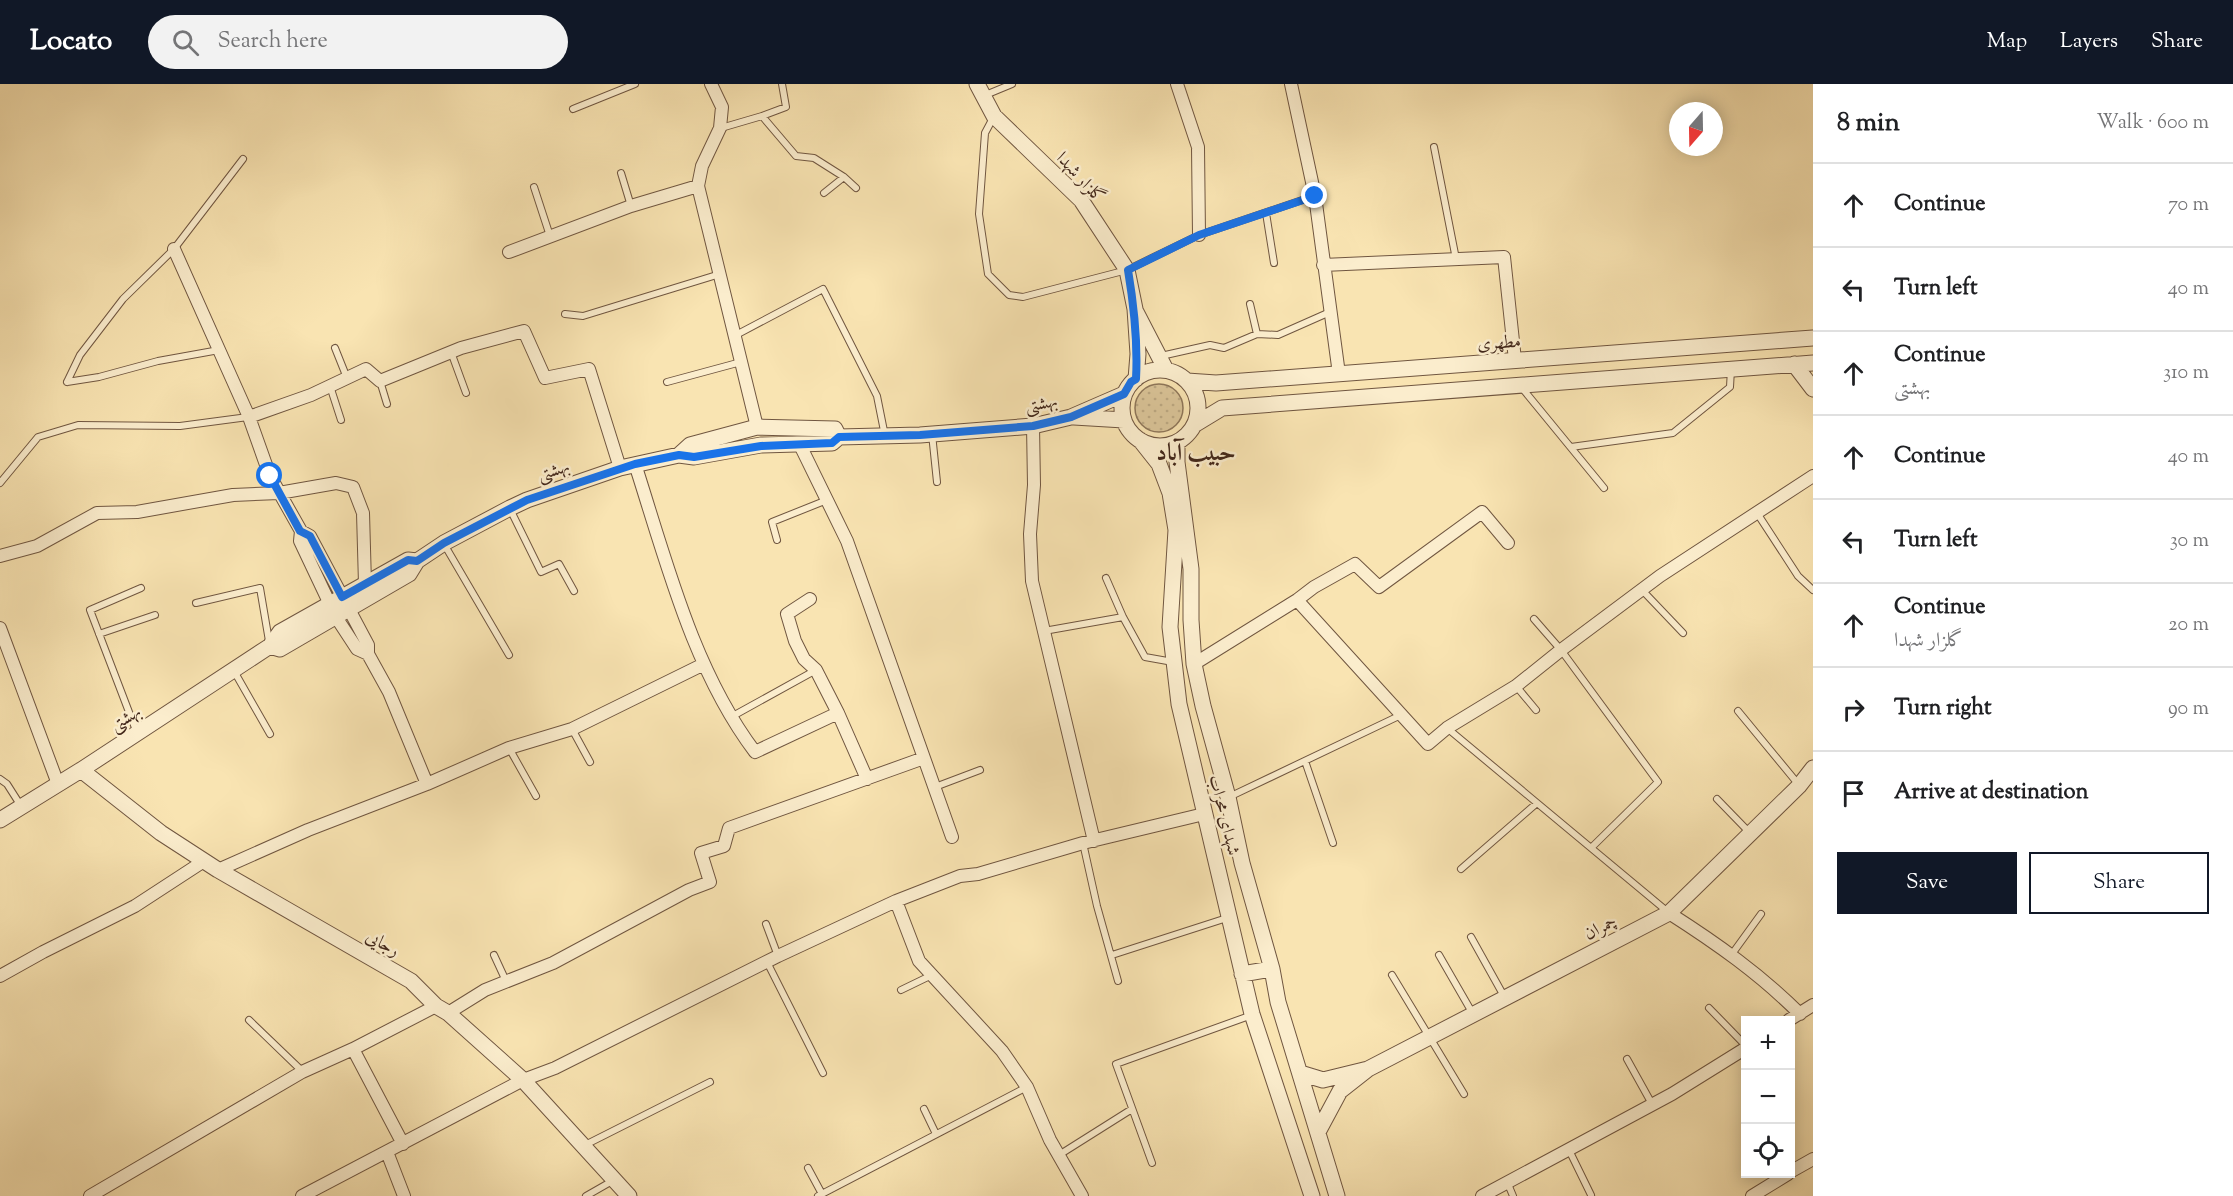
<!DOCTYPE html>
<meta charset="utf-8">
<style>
:root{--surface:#fff;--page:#f2f2f2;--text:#202124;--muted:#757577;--line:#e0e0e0;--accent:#111827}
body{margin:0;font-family:"Sorts Mill Goudy",Amiri,serif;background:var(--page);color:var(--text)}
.controls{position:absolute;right:18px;bottom:18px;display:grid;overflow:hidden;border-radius:0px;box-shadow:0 3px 15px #0003}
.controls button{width:54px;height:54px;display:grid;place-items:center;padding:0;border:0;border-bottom:2px solid var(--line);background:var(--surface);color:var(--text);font:30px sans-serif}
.compass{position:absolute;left:1669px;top:18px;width:54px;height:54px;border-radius:50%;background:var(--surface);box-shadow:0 3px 15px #0003;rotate:200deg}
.stop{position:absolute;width:18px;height:18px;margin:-14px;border:4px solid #1a73e8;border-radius:50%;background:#fff}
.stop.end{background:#1a73e8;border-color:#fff;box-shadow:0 2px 6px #0008}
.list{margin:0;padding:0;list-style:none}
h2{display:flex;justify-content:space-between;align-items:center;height:78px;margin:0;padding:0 24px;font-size:26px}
h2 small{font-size:20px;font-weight:400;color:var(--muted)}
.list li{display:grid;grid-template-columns:39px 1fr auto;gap:18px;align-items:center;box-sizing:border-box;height:84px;padding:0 24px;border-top:2px solid var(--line)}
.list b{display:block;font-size:22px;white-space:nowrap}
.list p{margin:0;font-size:20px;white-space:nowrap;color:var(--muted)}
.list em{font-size:20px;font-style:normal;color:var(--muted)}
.actions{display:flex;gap:12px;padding:18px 24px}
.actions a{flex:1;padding:14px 0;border:2px solid var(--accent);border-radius:0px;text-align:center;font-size:21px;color:var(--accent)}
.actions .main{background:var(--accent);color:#fff}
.icon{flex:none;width:33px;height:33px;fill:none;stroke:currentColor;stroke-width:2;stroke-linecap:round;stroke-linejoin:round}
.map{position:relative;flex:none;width:1813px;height:1112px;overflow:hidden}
header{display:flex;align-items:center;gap:36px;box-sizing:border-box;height:84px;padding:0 30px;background:var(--accent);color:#fff}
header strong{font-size:28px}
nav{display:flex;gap:33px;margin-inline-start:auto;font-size:21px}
.search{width:420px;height:54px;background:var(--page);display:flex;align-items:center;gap:15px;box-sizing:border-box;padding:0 21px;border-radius:33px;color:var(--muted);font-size:22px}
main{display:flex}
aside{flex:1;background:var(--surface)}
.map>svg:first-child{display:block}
.grass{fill:url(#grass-dots);stroke:#8e7659;stroke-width:1.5}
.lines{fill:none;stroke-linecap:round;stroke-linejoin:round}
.service-casing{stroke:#705640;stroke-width:8}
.minor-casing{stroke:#705640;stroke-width:14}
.tertiary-casing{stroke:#705640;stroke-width:17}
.service{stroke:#fbedcd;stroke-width:6}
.minor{stroke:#fbedcd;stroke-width:12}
.tertiary{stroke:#fbedcd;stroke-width:15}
.route{stroke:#1a73e8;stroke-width:8}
.labels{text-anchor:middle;stroke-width:5;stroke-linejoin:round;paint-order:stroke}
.street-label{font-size:18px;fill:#42271a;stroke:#fbedcd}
.district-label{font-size:24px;font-weight:bold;fill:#42271a;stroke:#fbedcd}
</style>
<header>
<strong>Locato</strong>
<div class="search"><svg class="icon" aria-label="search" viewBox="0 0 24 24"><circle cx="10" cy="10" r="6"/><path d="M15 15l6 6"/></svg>Search here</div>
<nav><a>Map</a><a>Layers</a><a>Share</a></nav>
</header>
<main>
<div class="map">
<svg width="1813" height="1112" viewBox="0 0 1813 1112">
<defs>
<pattern id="grass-dots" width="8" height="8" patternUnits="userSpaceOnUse" patternTransform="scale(1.5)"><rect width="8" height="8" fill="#dac498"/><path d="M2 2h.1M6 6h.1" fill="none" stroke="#bca882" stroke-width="1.8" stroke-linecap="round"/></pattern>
</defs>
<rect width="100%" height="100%" fill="#f9e4b2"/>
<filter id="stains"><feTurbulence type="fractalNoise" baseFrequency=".00333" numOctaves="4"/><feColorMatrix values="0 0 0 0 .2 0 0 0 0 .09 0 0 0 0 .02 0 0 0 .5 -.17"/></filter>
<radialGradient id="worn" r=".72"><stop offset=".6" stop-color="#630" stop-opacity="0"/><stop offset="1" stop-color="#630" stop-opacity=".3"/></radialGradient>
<path class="grass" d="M1135 324a24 24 0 1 1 48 0a24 24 0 1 1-48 0Z"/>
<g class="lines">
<g class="service-casing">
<path id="service" d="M983,12l29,-12
M573,25l62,-25
M762,32l24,-9 -4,-23
M993,34l-8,15 -6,81 9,60 21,21 14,2 104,-27 72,-35 115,-39
M721,44l41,-12 34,40 18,2 30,19 12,11
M1434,63l22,112
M621,89l10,33
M534,103l16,49
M824,109l20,-16
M1266,129l8,50
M1250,220l7,30
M565,230l18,2 137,-42
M736,251l87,-46 54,107 8,40
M335,264l12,30
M451,268l15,41
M1161,272l49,-11 14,3 33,-14 21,1 52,-23
M380,297l7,23
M67,298l13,-27 43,-56 51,-50 69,-90
M67,298l32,-5 59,-16 61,-11
M667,298l74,-20
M330,302l11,34
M1522,304l82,100
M932,350l5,48
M1571,363l102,-14 57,-46 1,-18
M0,399l38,-46 40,-12 102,1 68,-9
M510,425l31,63 18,-8 15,27
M1757,429l41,63 15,14
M777,456l-5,-18 55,-22
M444,460l65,111
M1106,494l17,39 22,40 28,5
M1642,506l41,43
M196,519l64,-15 9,53
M1534,535l27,31 97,132 -67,66
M1044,547l79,-14
M99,550l56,-19
M234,587l36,63
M1516,602l20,24
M1738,627l61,74
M731,633l85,-47
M1447,644l221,184
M572,645l18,33
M137,649l-47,-123 51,-22
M509,664l27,48
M1305,677l28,82
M0,695l7,5 14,22
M935,703l45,-17
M1229,713l172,-82
M1717,715l33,34
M1083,759l14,63 21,75
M1461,785l76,-66
M766,840l12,32
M1471,853l34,61
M1732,870l29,-40
M494,871l12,26
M1112,871l118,-38
M1439,871l34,59
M767,878l56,111
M1392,891l72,119
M901,906l31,-15
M1709,924l37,38
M249,936l53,51
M1627,975l25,45
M924,1025l12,25
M585,1061l125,-63
M1569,1066l22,45
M1059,1071l73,-46
M1152,1079l-36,-99 136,-49
M808,1084l14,26
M1508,1100l5,12
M586,1112l28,-16
M818,1112l209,-109"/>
</g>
<g class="minor-casing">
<path id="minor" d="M711,0l11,23 -2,21 -18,38 -4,20 59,241
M1177,0l21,63 1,88
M1291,0l24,112 24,178
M174,165l75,168 21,59 31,55
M509,168l122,-46 67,-20
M1323,181l181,-8 11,103
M249,333l62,-22 55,-26 14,12 81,-33 63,-17 21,47 44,-9 31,99
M1033,342l1,59 -4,49 2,47 62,260
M799,359l48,98 105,296
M635,380c31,96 58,206 120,288l83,-39
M0,472l37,-10 60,-33 40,-1 96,-17 46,-2 57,-10 17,4 10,26 2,71
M810,515l-23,15 8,27 9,18 12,11 22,43 29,66
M1297,516l131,144 19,-16 69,-42 45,-36 99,-74 153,-100
M0,544l58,156
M368,570v-9l-58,-109 -9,-5 -1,10 36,76 21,32 11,5 21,38 38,92
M1194,580l103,-64 17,-13 41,-23 24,23 103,-75 26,31
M218,786l90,-40 119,-46 82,-36 63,-19 132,-65
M896,817l23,60 83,90 25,36 23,53 32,56
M1669,829c47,30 91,61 131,101
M0,892l43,-24 92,-46 69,-45
M448,929l37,-23 68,-27 136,-73 21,-8 -9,-29 23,-7 5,-18 195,-70
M1789,936l24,-15
M353,965l50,95
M387,1068l17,44
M1790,1088l23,-13
M90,1112l212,-124 51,-23 83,-43
M302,1112l221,-116 32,-12 223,-112 118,-55 64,-25 18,-2 105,-31 121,-29
M1482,1112l190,-102 74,-46
M1752,1112l36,-22"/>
</g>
<g class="tertiary-casing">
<path id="tertiary" d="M977,0l17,32 87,84 46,70 8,39 3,45 -2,25
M1136,228l30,58
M1794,280l19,25
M1122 324a38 38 0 1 1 76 0a38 38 0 1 1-76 0Z
M1187,297l29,2 597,-45
M1074,333l50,3
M1194,341l28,-17 591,-45
M1140,356l19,24 11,29 6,37 -6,97 9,77 73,310 60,182
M1177,358v20l14,107v51l3,44 9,42 25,91 14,66 30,106 6,33 59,194
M679,371l11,-10 67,-18 78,2 4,8
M270,562l10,3 129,-75 8,-13 27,-18 66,-35 17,-8 93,-32 59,-13 15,2 67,-12 71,-2 7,-6 81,-2 113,-9 38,-9 53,-23
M81,686l80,63 57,37 193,111 25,25 12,7 75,67 106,116
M0,736l81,-50 189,-124 10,-14 128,-72 9,1
M1242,890l30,-5
M1368,985l301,-156 130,-127 14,-18
M1300,989l23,7 45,-11 -28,22 -22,41"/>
</g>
<use href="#service" class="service"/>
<use href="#minor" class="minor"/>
<use href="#tertiary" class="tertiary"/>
</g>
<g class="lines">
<path class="route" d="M270,392l30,55 10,5 32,61 66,-37 9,1 27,-18 83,-43 108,-36 44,-9 15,2 67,-11 71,-3 7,-6 81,-2 113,-9 38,-9 53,-23 7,-12 5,-3c2,-37 -2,-73 -8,-109l71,-35 116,-39"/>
</g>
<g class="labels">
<g class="street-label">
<text transform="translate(1081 93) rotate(47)" y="6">گلزار شهدا</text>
<text transform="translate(1499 258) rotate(-4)" y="6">مطهری</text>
<text transform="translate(1041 319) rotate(-11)" y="6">بهشتی</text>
<text transform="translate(553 386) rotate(-19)" y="6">بهشتی</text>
<text transform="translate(125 634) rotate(-33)" y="6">بهشتی</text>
<text transform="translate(1225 731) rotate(76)" y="6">شهدای محراب</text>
<text transform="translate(1600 843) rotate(-27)" y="6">چمران</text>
<text transform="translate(383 859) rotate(29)" y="6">رجایی</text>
</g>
<g class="district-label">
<text x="1196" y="376">حبیب آباد</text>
</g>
</g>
<rect width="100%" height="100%" filter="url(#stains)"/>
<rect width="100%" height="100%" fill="url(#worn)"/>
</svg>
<div class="controls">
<button>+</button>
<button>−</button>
<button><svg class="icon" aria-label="locate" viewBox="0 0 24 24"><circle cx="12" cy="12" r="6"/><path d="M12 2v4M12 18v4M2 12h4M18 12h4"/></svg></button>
</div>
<svg class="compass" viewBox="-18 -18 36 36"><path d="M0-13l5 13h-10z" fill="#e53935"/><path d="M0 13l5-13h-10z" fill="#757577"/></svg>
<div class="stop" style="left:270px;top:392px"></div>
<div class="stop end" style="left:1315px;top:112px"></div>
</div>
<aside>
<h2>8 min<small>Walk · 600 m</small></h2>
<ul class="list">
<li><svg class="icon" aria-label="ahead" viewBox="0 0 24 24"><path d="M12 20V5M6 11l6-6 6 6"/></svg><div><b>Continue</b></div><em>70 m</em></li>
<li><svg class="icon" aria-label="left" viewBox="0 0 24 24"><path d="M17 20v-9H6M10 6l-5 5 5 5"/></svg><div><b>Turn left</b></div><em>40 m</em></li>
<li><svg class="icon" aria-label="ahead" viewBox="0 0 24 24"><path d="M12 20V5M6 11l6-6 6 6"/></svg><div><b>Continue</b><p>بهشتی</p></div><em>310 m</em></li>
<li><svg class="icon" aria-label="ahead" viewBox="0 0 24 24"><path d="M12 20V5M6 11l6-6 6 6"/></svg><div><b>Continue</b></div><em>40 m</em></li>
<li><svg class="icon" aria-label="left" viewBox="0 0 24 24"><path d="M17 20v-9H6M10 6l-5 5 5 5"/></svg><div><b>Turn left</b></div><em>30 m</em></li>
<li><svg class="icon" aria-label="ahead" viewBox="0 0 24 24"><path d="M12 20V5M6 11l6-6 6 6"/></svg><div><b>Continue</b><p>گلزار شهدا</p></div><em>20 m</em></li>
<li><svg class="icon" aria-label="right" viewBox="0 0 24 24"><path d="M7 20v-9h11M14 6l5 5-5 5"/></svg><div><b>Turn right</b></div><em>90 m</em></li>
<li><svg class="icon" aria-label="arrive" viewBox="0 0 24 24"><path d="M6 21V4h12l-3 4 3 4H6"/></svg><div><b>Arrive at destination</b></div></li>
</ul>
<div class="actions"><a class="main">Save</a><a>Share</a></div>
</aside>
</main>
